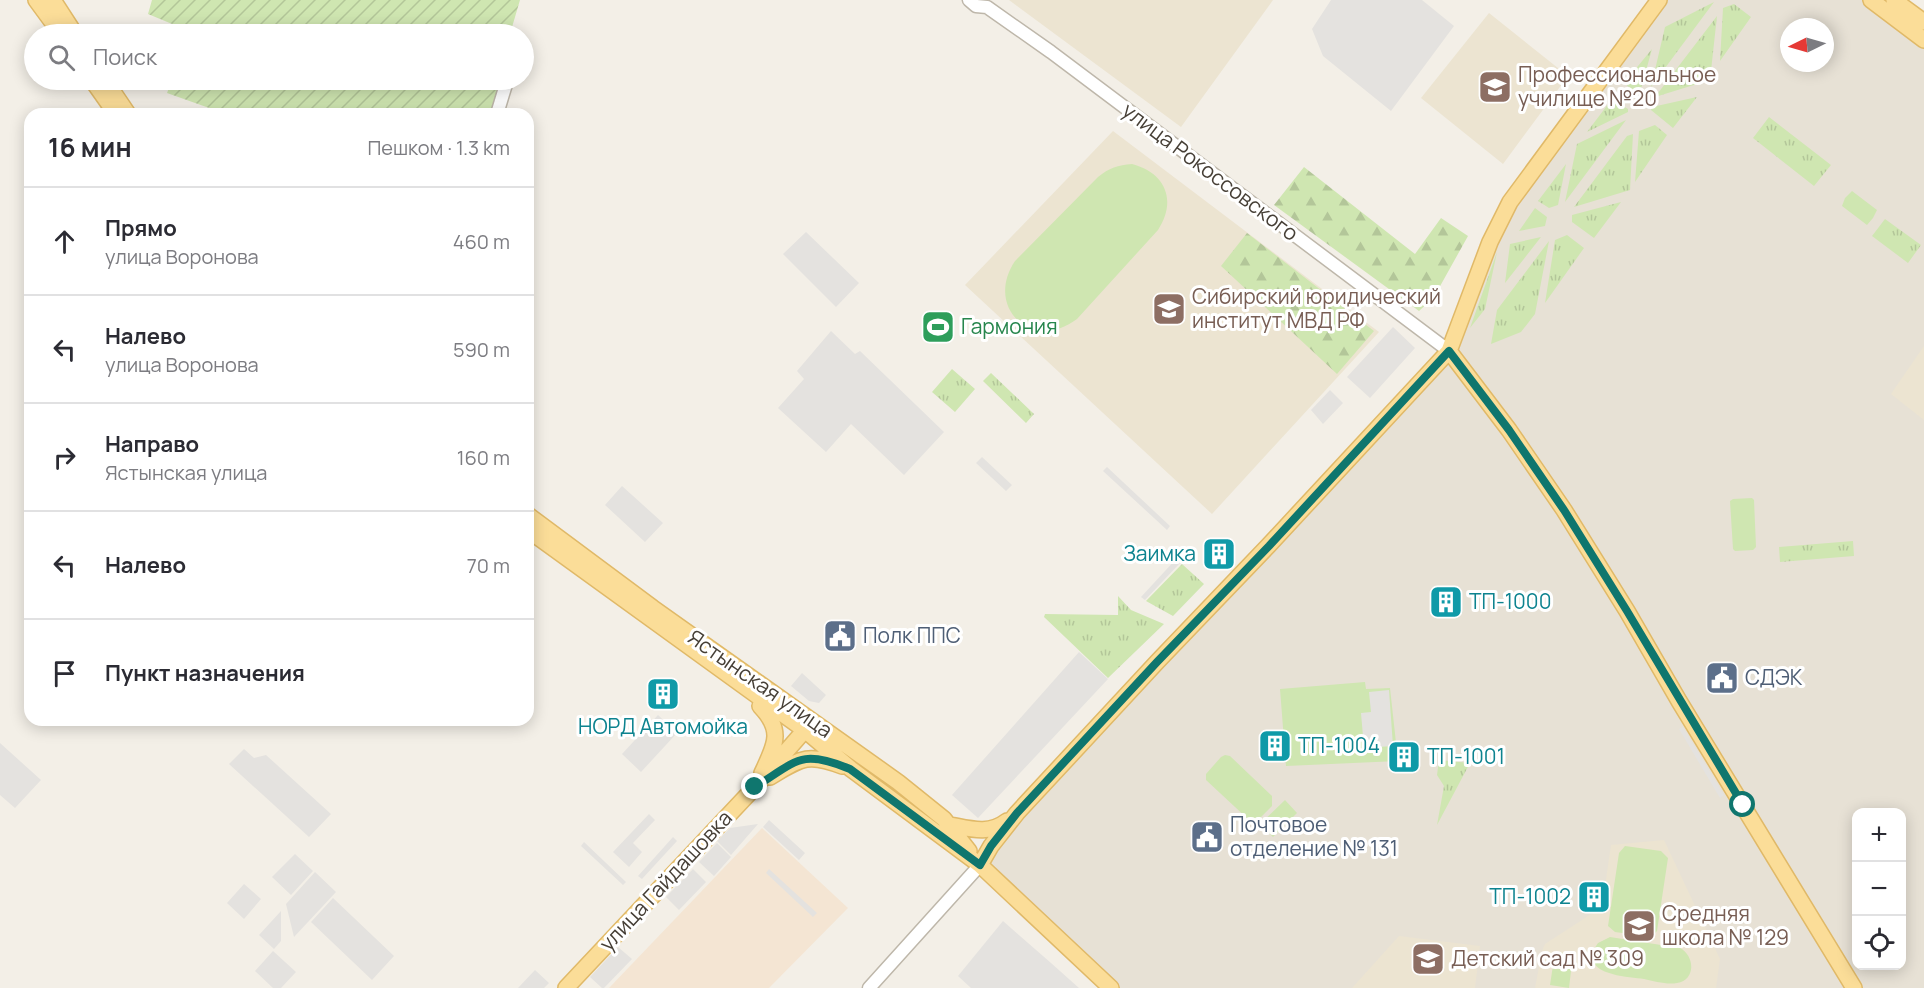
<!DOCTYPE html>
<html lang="ru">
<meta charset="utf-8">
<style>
:root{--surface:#fff;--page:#f2f2f3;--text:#2b2b33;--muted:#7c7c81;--line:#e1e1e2}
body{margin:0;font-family:Manrope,sans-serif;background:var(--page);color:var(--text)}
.controls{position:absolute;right:18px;bottom:18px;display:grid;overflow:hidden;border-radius:12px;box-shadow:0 3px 15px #0003}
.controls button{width:54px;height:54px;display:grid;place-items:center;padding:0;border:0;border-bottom:2px solid var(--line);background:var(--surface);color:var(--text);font:30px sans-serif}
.compass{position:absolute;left:1780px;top:18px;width:54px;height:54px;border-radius:50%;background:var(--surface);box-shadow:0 3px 15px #0003;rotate:265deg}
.stop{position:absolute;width:18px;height:18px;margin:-14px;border:4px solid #0f766e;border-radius:50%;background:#fff}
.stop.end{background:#0f766e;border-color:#fff;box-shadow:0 2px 6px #0008}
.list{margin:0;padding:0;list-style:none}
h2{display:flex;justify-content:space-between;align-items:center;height:78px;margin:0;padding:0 24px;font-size:26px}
h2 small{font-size:20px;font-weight:400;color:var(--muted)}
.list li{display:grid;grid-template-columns:39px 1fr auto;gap:18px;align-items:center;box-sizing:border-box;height:108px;padding:0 24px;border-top:2px solid var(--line)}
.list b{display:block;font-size:22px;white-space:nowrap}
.list p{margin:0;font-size:20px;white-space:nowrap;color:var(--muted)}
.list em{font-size:20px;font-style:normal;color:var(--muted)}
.icon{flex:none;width:33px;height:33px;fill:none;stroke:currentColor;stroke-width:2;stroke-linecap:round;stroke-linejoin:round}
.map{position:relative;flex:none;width:1924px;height:988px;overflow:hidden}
.search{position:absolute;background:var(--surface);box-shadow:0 3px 15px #0003;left:24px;top:24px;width:510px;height:66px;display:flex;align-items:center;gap:15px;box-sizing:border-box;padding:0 21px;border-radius:33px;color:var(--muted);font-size:22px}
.panel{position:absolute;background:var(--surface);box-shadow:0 3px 15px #0003;left:24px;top:108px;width:510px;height:618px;border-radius:18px}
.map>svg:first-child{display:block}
.residential{fill:#e7e1d5;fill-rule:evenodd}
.commercial{fill:#f4e5d3}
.education{fill:#ece4d1}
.grass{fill:url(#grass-tufts)}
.forest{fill:url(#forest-firs)}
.garden{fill:url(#garden-furrows)}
.pitch{fill:#cfe6b1}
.parking{fill:#e4e2df}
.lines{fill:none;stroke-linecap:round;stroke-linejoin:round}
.minor-casing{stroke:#beb7aa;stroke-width:15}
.major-casing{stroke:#e0b968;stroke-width:18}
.minor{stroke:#fff;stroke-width:12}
.major{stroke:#fbdd98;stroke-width:15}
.route{stroke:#0f766e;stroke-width:8}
.labels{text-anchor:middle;stroke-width:6;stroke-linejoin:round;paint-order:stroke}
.education-label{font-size:21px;fill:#785e54;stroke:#fff;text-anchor:start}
.street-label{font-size:21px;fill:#463f36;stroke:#fff}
.leisure-label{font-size:21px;fill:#27864d;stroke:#fff;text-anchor:start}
.culture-label{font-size:21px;fill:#0d838f;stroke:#fff;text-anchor:start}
.service-label{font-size:21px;fill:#4e5e75;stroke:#fff;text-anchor:start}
</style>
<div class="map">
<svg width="1924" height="988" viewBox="0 0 1924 988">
<defs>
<pattern id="grass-tufts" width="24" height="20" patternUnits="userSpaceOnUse" patternTransform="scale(1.5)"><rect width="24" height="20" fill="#cfe6b1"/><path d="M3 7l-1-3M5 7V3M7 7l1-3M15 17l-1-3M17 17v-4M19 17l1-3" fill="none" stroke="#b3c699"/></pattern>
<pattern id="forest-firs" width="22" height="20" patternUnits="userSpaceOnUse" patternTransform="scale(1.5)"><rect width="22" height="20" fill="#cfe6b1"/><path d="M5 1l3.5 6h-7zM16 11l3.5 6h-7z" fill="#b3c699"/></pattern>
<pattern id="garden-furrows" width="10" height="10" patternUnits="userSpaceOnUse" patternTransform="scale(1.5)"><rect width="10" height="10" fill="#cfe6b1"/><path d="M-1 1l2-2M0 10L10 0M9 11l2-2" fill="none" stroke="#b3c699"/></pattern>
</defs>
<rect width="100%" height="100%" fill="#f3efe7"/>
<path class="residential" d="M1659,0h212l53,40v948h-813l-131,-123 11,-19 458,-495 41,-109zM1789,27h36v36h-36zM1856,812h46v154h-46z"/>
<path class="commercial" d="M762,828l86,80 -79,80h-160z"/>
<path class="education" d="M1009,0h264l-92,127z
M1489,13l79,63 -65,88 -82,-66z
M1113,131l266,201 -167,182 -247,-229z
M1924,346v74l-33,-26z
M1664,840l56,119 -4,29h-181l7,-37 3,-7 57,-37 9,-62z
M1399,936l81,10 -5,42h-123z"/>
<path class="grass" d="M1714,2l-63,85 14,-60z
M1734,4l17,13 -31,44 3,-53z
M1717,16l-7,64 -55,17z
M1652,49l-11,40 -6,3 -11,-9z
M1697,97l-24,31 -22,-18 1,-3z
M1612,99l16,10v3l-41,20z
M1769,117l62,48 -17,21 -61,-48z
M1626,120l-61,82 12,-58z
M1655,125l12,10 -32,47 4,-51z
M1633,134l-3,56 -56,17 53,-71z
M1566,164l-8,41 -9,3 -11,-7z
M1621,202l-27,36 -22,-16v-7z
M1535,208l12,9 -2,9 -26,5z
M1885,219l36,26 -13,18 -36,-27z
M1567,235l17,13 -39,55 10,-63z
M1541,237l-36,46 5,-39z
M1549,241l-14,73 -14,18 -30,12 6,-34z
M1497,252l-12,57 -15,19z
M952,369l23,20 -20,23 -23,-20z
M991,373l43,41 -8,9 -43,-42z
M1853,541l1,15 -74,6 -1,-15z
M1182,564l22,20 -31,32 -27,-15z
M1118,596l13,14 33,14 -56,54 -64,-61 1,-3 73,1z
M1439,760l31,3 -33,62 7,-39 -7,-11z"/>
<path class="forest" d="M1304,167l111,87 26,-36 27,18 -34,61 -15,14 -145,-106z
M1247,233l127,98 -37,43 -116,-108z"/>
<path class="garden" d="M152,0h368l-10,34h-322l1,-3 -41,-17z
M172,80h330l-11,34h-265l-59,-21z"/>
<path class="pitch" d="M1132,164c34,9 45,37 26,66l-81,89c-45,34 -93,-12 -62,-58l83,-84c11,-9 20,-12 34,-13z
M1852,191l25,19 -4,8 -6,7 -25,-19 3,-8z
M1752,498l2,2 2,47 -3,3 -18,1 -2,-2 -3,-48 3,-2z
M1365,682l1,7 24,-1 8,73 -112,5 -6,-77z
M1225,755l5,1 42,40v10l-15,15 -8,-1 -43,-40v-6l15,-17z
M1285,800l12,13 -24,24 -13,-13z
M1625,846l36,5 7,7 -11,73 -6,6 -36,-5 -7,-6 11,-73z
M1610,937l70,11c15,8 16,32 -3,35 -10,2 -23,-2 -33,-4 -18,-2 -69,-5 -46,-36z
M1555,952l18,2 -4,34 -19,-3z"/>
<path class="parking" d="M1331,0h91l32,26 -63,85 -68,-55 -11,-27z
M806,232l53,51 -23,24 -53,-53z
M1393,327l22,21 -45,50 -23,-21z
M831,331l24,23 5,-3 84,81 -40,43 -53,-51 -25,28 -48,-44 26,-29 -7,-8z
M1330,390l13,13 -20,21 -12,-14z
M982,457l30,28 -6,6 -30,-28z
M1107,467l63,59 -3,4 -64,-59z
M622,486l41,37 -18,19 -40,-37z
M1177,558l4,4 -36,38 -4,-3z
M1079,652l29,27 -130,139 -26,-23z
M802,673l24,22 -7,8 -10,-2 -18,-15z
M1389,690l4,56 -29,2 -3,-35 10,-1 -2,-20z
M658,715l19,18 -36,39 -19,-18z
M1683,727l41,68 -4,3 -41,-69z
M0,743l41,37 -26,28 -15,-13z
M244,749l10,9 12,-3 65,59 -22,23 -80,-73z
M649,814l6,6 -22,23 9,9 -13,15 -16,-15z
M769,820l36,33 -6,7 -36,-33z
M758,824l-27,31 -14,-14 13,-13z
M673,837l4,4 -35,38 -4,-3z
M584,842l42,40 -3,3 -42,-39z
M717,843l14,14 -17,19 -15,-14z
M295,854l18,17 -22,24 -19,-18z
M693,869l13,13 -27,28 -13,-13z
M769,869l48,44 -4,4 -47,-44z
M315,872l21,20 -42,45 -8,-33z
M244,884l17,15 -17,20 -17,-16z
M333,898l61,58 -22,24 -61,-58z
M281,911v30l-7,8 -15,-14z
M1003,921l48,42 28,25h-108l-13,-12z
M618,947l14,12 -28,29h-2l-12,-11z
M273,951l23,21 -15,16h-8l-18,-17z
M535,970l14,13 -5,5h-26z"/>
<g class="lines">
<g class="minor-casing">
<path id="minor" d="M969,0l7,6 11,1 64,45 398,299
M497,114l10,-33
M869,988l111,-123"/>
</g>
<g class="major-casing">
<path id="major" d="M36,0l25,34
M53,0l22,34
M1871,0l53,40
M1894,0l30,22
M92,80l24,34
M105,80l23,34
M1449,351l60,79 55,80 63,101 52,90 175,287
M528,515l125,93 245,174 46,37 25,32
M528,530l278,201 45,38 129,96 131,123
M760,706c24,25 15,39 2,67
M770,777c30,-18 37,-25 72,-11
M950,825c21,4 39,10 57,-4
M980,865l11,-19 26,-33 140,-151 112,-117 180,-194 41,-109 20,-40 149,-202
M566,988l189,-201 56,-64"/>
</g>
<use href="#minor" class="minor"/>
<use href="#major" class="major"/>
</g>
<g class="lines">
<path class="route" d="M755,787c43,-27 46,-38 95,-18l130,96 11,-19 26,-33 140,-151 112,-116 180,-195 60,79 55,80 63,101 116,194"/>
</g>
<defs>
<g id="university-square" transform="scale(1.725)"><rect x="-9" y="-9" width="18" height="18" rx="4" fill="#8d6e63" stroke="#fff"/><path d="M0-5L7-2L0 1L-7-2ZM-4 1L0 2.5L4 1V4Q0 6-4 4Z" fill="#fff"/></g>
<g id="stadium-square" transform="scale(1.725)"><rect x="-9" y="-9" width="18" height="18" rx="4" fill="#2e9e5b" stroke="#fff"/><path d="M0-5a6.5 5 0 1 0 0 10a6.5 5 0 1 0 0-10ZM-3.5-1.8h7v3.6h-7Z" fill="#fff"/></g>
<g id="building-square" transform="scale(1.725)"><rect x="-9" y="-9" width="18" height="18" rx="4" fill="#0f9aa8" stroke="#fff"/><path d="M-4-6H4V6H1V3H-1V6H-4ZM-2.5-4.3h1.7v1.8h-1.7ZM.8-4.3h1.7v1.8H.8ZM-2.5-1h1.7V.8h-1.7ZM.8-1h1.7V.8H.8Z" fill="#fff"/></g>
<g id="civic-square" transform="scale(1.725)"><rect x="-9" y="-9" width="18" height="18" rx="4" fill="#5c6f8a" stroke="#fff"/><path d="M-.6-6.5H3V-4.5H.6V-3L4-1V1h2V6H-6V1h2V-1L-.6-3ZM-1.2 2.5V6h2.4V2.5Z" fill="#fff"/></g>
<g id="school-square" transform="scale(1.725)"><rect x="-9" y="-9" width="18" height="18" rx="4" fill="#8d6e63" stroke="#fff"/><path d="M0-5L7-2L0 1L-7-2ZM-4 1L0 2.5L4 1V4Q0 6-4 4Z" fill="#fff"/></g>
</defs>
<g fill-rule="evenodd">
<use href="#university-square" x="1495" y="87"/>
<use href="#university-square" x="1169" y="309"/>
<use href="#stadium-square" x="938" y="327"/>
<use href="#building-square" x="1219" y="554"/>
<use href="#building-square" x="1446" y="602"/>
<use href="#civic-square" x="840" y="636"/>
<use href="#civic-square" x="1722" y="678"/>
<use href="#building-square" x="663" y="694"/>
<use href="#building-square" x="1275" y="746"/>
<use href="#building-square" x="1404" y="757"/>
<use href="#civic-square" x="1207" y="837"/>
<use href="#building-square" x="1594" y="897"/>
<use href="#school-square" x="1639" y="926"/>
<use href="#school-square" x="1428" y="959"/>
</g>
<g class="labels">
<g class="education-label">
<text x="1518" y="82">Профессиональное<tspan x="1518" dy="24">училище №20</tspan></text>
<text x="1192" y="304">Сибирский юридический<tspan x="1192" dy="24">институт МВД РФ</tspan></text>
<text x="1662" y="921">Средняя<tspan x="1662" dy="24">школа № 129</tspan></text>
<text x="1451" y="966">Детский сад № 309</text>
</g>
<g class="street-label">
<text transform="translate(1210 172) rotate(37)" y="7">улица Рокоссовского</text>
<text transform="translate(760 684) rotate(35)" y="7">Ястынская улица</text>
<text transform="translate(666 881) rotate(-47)" y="7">улица Гайдашовка</text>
</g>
<g class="leisure-label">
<text x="961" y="334">Гармония</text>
</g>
<g class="culture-label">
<text x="1196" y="561" text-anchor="end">Заимка</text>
<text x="1469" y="609">ТП-1000</text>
<text x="663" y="734" text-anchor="middle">НОРД Автомойка</text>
<text x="1298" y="753">ТП-1004</text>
<text x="1427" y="764">ТП-1001</text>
<text x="1571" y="904" text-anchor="end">ТП-1002</text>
</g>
<g class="service-label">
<text x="863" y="643">Полк ППС</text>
<text x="1745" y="685">СДЭК</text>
<text x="1230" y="832">Почтовое<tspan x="1230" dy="24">отделение № 131</tspan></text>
</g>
</g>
</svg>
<div class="controls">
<button>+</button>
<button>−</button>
<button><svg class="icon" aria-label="locate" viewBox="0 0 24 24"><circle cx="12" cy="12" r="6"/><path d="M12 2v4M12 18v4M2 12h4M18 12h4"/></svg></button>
</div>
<svg class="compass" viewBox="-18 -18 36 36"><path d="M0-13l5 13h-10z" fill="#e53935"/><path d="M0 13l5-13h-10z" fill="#7c7c81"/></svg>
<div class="stop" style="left:1743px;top:805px"></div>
<div class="stop end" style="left:755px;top:787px"></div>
<div class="search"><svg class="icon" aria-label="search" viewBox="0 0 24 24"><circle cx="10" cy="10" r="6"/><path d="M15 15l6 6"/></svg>Поиск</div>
<section class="panel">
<h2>16 мин<small>Пешком · 1.3 km</small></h2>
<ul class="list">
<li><svg class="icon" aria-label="ahead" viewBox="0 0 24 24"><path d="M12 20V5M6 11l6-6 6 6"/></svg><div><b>Прямо</b><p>улица Воронова</p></div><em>460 m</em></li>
<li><svg class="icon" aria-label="left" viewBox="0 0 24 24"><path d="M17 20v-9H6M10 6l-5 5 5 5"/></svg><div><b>Налево</b><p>улица Воронова</p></div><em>590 m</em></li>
<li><svg class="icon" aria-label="right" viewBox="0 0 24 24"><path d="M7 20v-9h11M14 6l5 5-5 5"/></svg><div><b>Направо</b><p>Ястынская улица</p></div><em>160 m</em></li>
<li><svg class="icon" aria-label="left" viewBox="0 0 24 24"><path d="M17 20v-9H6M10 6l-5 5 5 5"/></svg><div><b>Налево</b></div><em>70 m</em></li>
<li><svg class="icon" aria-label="arrive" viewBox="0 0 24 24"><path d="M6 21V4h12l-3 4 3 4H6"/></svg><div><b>Пункт назначения</b></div></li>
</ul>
</section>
</div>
